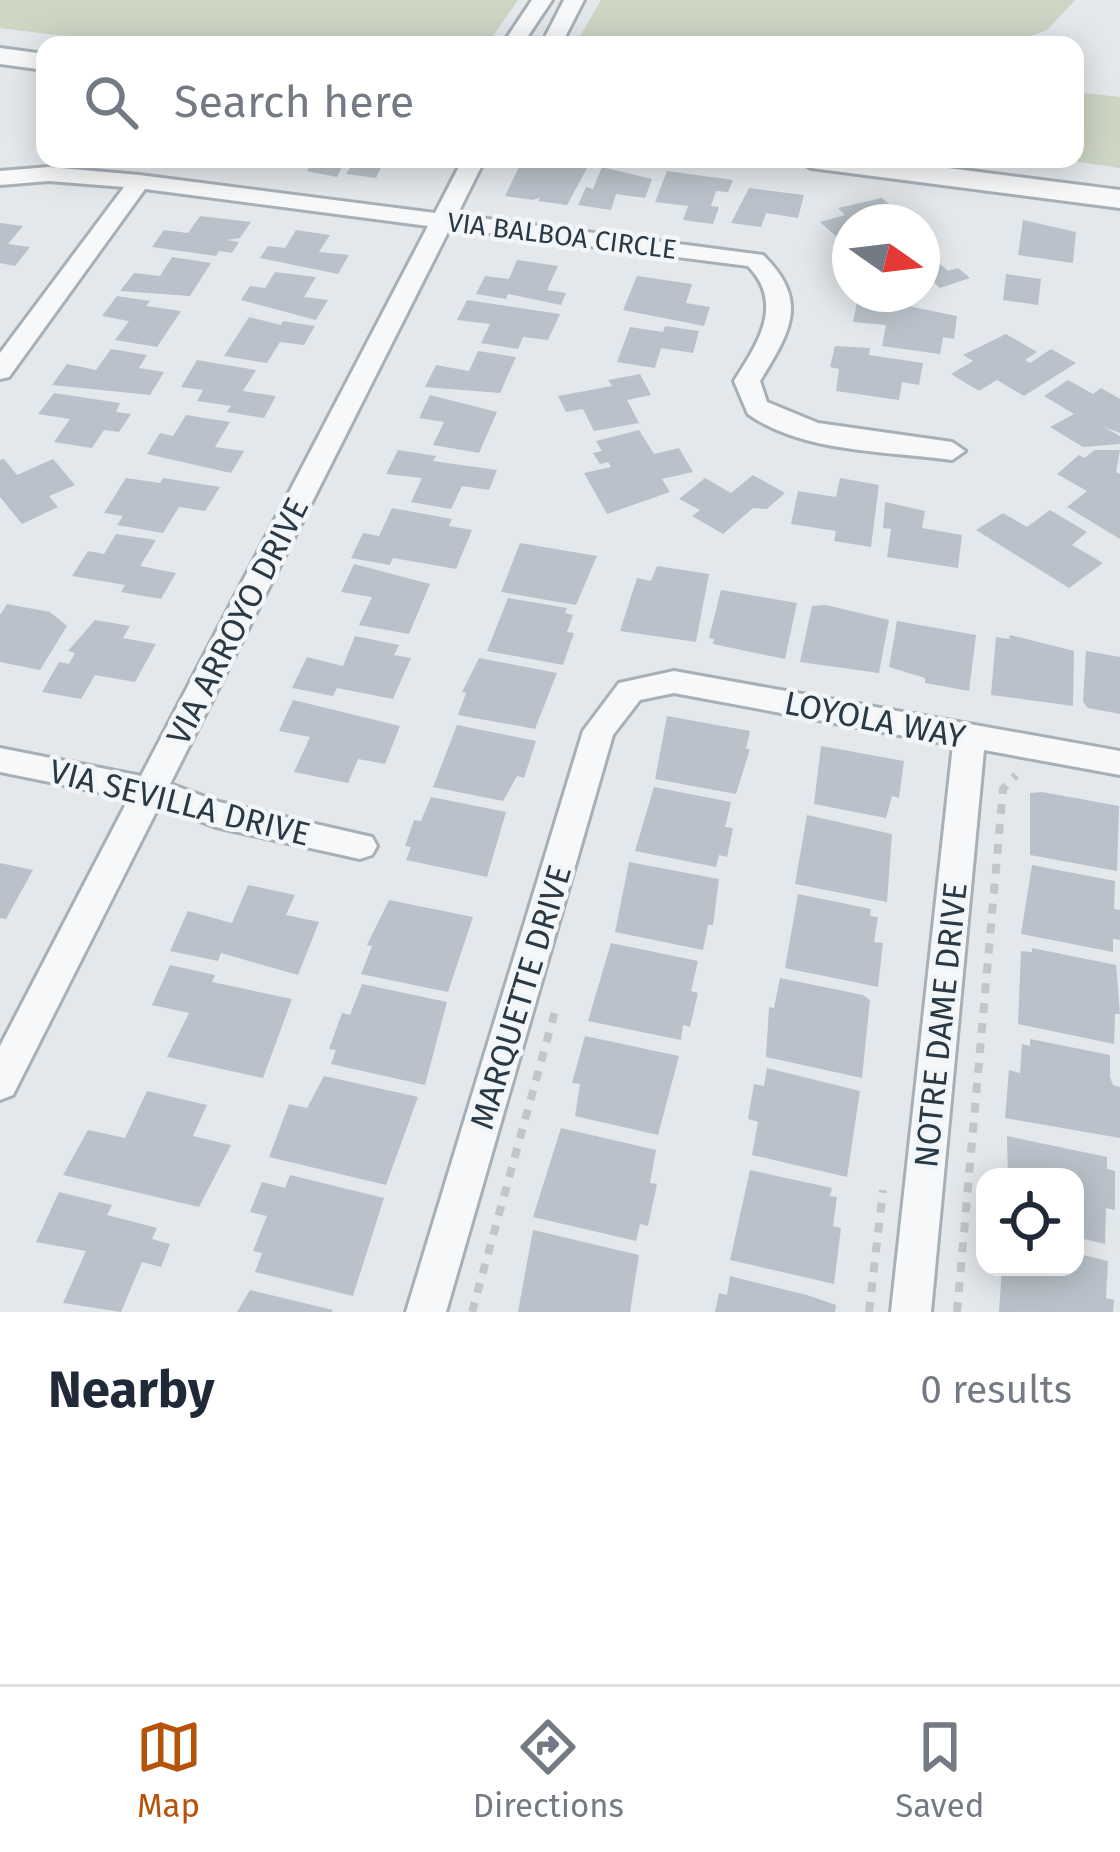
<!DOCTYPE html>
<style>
:root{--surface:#fff;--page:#f6f6f7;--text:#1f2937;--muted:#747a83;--line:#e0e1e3;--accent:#b45309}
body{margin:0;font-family:"Fira Sans",sans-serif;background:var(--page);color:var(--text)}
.controls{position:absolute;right:36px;bottom:36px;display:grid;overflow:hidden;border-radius:24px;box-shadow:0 6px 30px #0003}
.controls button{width:108px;height:108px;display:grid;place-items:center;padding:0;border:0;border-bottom:3px solid var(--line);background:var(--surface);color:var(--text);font:60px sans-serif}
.compass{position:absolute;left:832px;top:204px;width:108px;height:108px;border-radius:50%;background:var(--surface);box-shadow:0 6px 30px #0003;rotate:104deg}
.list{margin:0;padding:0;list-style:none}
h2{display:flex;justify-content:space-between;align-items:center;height:156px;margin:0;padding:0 48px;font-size:51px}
h2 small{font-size:39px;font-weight:400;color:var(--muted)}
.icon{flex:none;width:66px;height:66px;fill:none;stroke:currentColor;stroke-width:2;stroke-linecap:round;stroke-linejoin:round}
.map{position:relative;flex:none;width:1120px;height:1312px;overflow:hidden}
.search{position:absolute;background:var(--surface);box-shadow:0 6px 30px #0003;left:36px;right:36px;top:36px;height:132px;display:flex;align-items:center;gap:30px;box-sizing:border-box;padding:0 42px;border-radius:24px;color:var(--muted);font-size:45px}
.sheet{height:372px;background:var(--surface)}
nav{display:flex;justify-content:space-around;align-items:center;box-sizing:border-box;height:168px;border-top:3px solid var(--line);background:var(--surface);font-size:33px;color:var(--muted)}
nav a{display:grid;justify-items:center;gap:6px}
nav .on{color:var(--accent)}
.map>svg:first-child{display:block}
.green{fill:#ccd6c3}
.building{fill:#b9c2ca}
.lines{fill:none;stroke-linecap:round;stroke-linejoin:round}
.minor-casing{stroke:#a7b0b7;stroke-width:6}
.tertiary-casing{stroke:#a7b0b7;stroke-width:6}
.path{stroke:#c1c6ca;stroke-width:8;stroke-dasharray:10 10;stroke-linecap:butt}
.minor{fill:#f6f8f9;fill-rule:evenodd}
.tertiary{fill:#f6f8f9;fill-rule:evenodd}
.labels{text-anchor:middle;stroke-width:9;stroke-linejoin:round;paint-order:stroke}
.far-street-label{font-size:27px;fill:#293945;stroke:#f3f6f9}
.street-label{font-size:33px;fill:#293945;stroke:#f3f6f9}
</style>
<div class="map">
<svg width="1120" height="1312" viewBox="0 0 1120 1312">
<rect width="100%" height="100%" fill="#e3e8ec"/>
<path class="green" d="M0,0h518l-31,45h-352l-135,-17z
M601,0h474l-28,30 -40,15h-432z
M1075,92l45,5v71l-61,-9h16z"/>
<path class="building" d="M315,159h31l-9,18 -30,-6z
M356,159h61l-5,8 -29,-4 -7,15 -30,-4z
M546,159l45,2 -24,44 -29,-4 2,-4 -6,3 -29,-4 16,-33 22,3z
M602,167l50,12 -7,19 -29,-4 -5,16 -33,-5 8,-18 7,2z
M667,171l66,9 -5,12 -12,-1 -5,15 8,1 -6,17 -30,-4 5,-14 -33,-4z
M749,188l55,7 -6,23 -32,-5 -5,14 -30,-4z
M882,198l17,15 -13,4 6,5h-42v12l-12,4 -18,-16 25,-7 -7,-7z
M200,216l51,6 -11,16 -13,2 12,2 -7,11 -13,-2 -3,5 -64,-9 12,-17 24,3z
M1023,220l53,12 -3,31 -55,-8z
M0,223l23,3 -15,18 22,3 -15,19 -15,-3z
M296,230l34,5 -11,17 30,3 -11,19 -78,-16 8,-12 17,2z
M922,248l26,23 10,-3 12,10 -30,10 -11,-10 -7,2z
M172,257l39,6 -21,33 -70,-5 14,-18 26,3z
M517,260l41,6 -11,24 19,3 -5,12 -53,-11 -2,5 -30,-5 9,-18 24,3z
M275,272l41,5 -12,20 24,3 -12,20 -75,-20 9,-14 15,2z
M1006,274l35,5 -3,26 -35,-5z
M637,276l55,8 -6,19 24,4 -6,19 -81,-16z
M117,296l33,5 -4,5 35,5 -24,36 -42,-7 14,-19 -27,-5z
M467,300l93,14 -12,26 -25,-3 -5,12 -37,-6 9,-19 -33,-4z
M857,302l36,5v-4l64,13 -3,23 -11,-2 -3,17 -58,-8 4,-21 -33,-3z
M249,317l32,8 2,-4 32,5 -11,19 -24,-3 -13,21 -43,-7z
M665,326l34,5 -6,22 -32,-5 -6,20 -38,-6 13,-35 33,5z
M1006,334l31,18 -12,8 5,3 21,-14 25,14 -52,33 -27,-16 -18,11 -28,-17 22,-13 -10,-6z
M835,346l35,2 -1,7 54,8 -4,22 -17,-3 -3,18 -63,-9 3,-22 -9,-2z
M111,349l36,6 -8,13 25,4 -14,23 -98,-10 15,-21 29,6z
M478,351l38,6 -16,36 -75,-6 11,-22 33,6z
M197,360l59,10 -13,21 33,5 -12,22 -37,-6 4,-6 -34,-5 6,-11 -22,-3z
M640,374l11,21 -24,5 12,23 -45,8 -11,-22 -17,3 -8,-16 54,-10 -4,-6z
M1068,380l25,14 8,-6 19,11v34l-16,-6 16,9v8l-37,3 -33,-20 24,-13 -30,-18z
M54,393l66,10 -4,9 15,2 -12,18 -15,-2 -12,18 -38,-6 16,-23 -32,-5z
M430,395l67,17 -18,41 -46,-8 11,-23 -25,-4z
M186,415l44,7 -15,25 29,4 -13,22 -84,-19 13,-21 13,3z
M639,430l15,24 25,-6 14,24 -31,7 8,13 -63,22 -23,-41 27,-6 -3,-5 -8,2 -7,-11 9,-2 -6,-10z
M398,450l38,6 -3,5 64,9 -8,20 -27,-4 -11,23 -40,-7 11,-24 -36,-4z
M1095,450h25l-4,22 4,2v65l-53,-32 20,-16 -30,-17 22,-19 5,3z
M4,459l13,16 36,-16 22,26 -26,11 9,11 -36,17 -22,-27v-37z
M753,475l32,18 -18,16 -14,-1 -30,26 -31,-18 8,-6 -21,-11 26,-21 26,15z
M126,478l34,5 3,-5 57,9 -15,24 -26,-4 -16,26 -46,-8 6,-9 -19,-3z
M840,478l39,7 -8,62 -37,-6 2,-10 -45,-7 7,-33 38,6z
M885,502l40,9 -3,17 40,7 -4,33 -71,-11 4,-28 -8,-1z
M392,508l60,11 -3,7 23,4 -16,39 -63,-11 -3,7 -39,-7 12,-25 16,3z
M1050,510l37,22 -15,13 31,18 -34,25 -93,-58 27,-17 24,14z
M116,534l40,6 -16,26 36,7 -15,26 -40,-7 4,-7 -53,-9 16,-25 16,3z
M520,543l77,13 -21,49 -75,-13z
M354,564l76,20 -21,50 -50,-9 13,-28 -31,-5z
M657,566l52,8 -13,68 -76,-11 17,-53 14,3z
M721,590l76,13 -12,56 -72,-15 1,-5 -5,-1z
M508,598l59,10 -2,5 8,2 -6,17 7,1 -11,32 -76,-14z
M7,604l43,8 17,14 -27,44 -40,-8v-47z
M826,605l63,15 -10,53 -79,-11 12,-56z
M95,620l35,6 -7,12 33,6 -21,38 -40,-7 -14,24 -39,-7 17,-30 10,2 6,-11 -7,-2z
M897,621l79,14 -7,56 -44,-8v-5l-36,-11z
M1010,635l64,16 -1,55 -82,-11 5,-58 13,2z
M355,636l44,9 -5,10 17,3 -18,41 -56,-11 -4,8 -41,-8 15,-31 36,9z
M1086,651l34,6v57l-32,-6 -5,-6z
M479,658l78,15 -22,56 -77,-14 8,-22 -4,-1z
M293,700l107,26 -15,38 -27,-5 -10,24 -54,-11 16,-35 -31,-6z
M667,716l83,15 -4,18h4l-14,45 -81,-15z
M457,725l79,16 -12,37 -7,-2 -14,25 -70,-14z
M821,746l83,15 -5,37 -7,-2 -6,22 -72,-14z
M654,787l77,15 -6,25 8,1 -6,29 -8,-2 -3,12 -81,-16z
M1042,792l77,14 -2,65 -87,-16v-62z
M431,797l75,15 -19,65 -81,-17 5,-13 -6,-1 9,-26 7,1z
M807,815l85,19 -5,68 -92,-18z
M629,862l90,17 -6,46h-5l-5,25 -88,-18z
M0,863l33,7 -27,49 -6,-1z
M1032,865l83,16 -1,28 6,1v30l-7,-1v13l-92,-18z
M248,885l47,10 -9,20 33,7 -21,53 -77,-22 -3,8 -48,-10 18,-40 44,12z
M798,894l73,15 -1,7 8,1 -4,25 9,1 -5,44 -93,-19z
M389,900l84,17 -25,75 -87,-18 11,-28 -5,-1z
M611,943l87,18 -7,30 7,2 -8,34 -7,-2 -2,15 -93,-19z
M1032,948l84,17 4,49h-5l-1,30 -96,-20 3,-73 11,1z
M170,965l45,10 -3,7 80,17 -29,79 -96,-21 22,-44 -37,-8z
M780,978l83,17 7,5 -8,78 -96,-21 3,-50 5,1z
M362,984l85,18 -22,83 -94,-21 5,-14 -7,-1 13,-36 8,2z
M585,1036l94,20 -21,79 -83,-19 5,-32 -8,-1z
M1030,1039l80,16v22l3,8 7,2v51l-115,-20 4,-48 11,3 2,-29 8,2z
M767,1068l93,23 -13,86 -95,-22 6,-33 -10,-3 6,-35 10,2z
M324,1076l94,21 -32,88 -117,-28 20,-53 18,4z
M147,1091l60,14 -14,31 38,9 -32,62 -136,-32 25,-45 37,8z
M561,1128l95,22 -6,33 7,1 -9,42 -8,-2 -4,17 -103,-24z
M1007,1136l100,21v12l8,2v39l-9,-2 -1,36 -30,-7v-60h-67z
M750,1170l82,18 -2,8 7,1 -4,29 8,2 -7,56 -104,-24z
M290,1175l94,23 -31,98 -98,-24 7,-19 -9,-2 14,-35 -17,-4 12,-30 23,6z
M59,1192l53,13 -5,10 50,13 -5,11 18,5 -9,23 -19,-5 -21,50 -58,-9 23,-52 -50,-9z
M533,1230l106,25 -9,57h-112z
M1075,1253l33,8 -2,37 8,2 -1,12h-114l3,-45h73z
M730,1276l77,19 29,10 -1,7h-120l4,-19 8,2z
M250,1290l83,20 -1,2h-95z"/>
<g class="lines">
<g class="minor-casing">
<path id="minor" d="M532,0h20l-30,45h-20z
M564,0h20l-23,45h-20z
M463,159h22l-28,56 306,40c47,46 27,77 -3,126l7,21 51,21 134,19 13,9 -13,9c-64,-9 -150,-7 -204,-46l-14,-33c24,-38 51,-77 14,-115l-298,-38 -280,556 49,18 153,35 5,9 -5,9 -12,4 -144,-32 -57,-21 -146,289 -13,5v-54l129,-248 -129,-26v-24l141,28 287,-550 -283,-37 -136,188 -9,2v-26l124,-166 -75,-6 -49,4v-14l49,-4 90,8 296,38z
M674,671l446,80v24l-136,-25 -53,562h-40l62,-567 -279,-52 -34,7 -27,35 -167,577h-40l177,-581 36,-48z"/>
</g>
<g class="tertiary-casing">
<path id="tertiary" d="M0,48l45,6v16l-45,-6z
M797,159h81l242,31v18l-309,-40z"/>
</g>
<path class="path" d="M472,1312l85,-308
M869,1312l14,-122
M957,1312l46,-523 13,-14"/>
<use href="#minor" class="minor"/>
<use href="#tertiary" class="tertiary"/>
</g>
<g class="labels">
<g class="far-street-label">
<text transform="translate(562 236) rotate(7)" y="9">VIA BALBOA CIRCLE</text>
</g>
<g class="street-label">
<text transform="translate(237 621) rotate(-63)" y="12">VIA ARROYO DRIVE</text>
<text transform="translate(875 719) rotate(11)" y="12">LOYOLA WAY</text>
<text transform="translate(180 802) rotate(14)" y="12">VIA SEVILLA DRIVE</text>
<text transform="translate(520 997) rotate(-73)" y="12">MARQUETTE DRIVE</text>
<text transform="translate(940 1025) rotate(-84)" y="12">NOTRE DAME DRIVE</text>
</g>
</g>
</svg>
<div class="controls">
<button><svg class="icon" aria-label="locate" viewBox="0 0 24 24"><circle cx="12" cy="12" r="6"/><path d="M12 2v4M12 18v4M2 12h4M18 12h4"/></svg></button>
</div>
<svg class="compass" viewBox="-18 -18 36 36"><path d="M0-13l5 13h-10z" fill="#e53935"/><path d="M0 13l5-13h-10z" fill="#747a83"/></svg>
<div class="search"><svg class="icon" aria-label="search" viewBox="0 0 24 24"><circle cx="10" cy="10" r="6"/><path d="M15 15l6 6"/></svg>Search here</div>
</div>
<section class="sheet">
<h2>Nearby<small>0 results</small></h2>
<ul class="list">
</ul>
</section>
<nav>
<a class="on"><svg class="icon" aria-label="map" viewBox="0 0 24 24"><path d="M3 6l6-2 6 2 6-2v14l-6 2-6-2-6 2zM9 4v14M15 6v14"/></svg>Map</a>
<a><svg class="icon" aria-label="directions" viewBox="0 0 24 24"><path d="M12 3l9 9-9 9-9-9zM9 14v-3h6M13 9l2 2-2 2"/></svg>Directions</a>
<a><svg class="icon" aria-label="saved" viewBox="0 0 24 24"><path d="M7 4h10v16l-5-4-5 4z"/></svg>Saved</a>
</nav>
